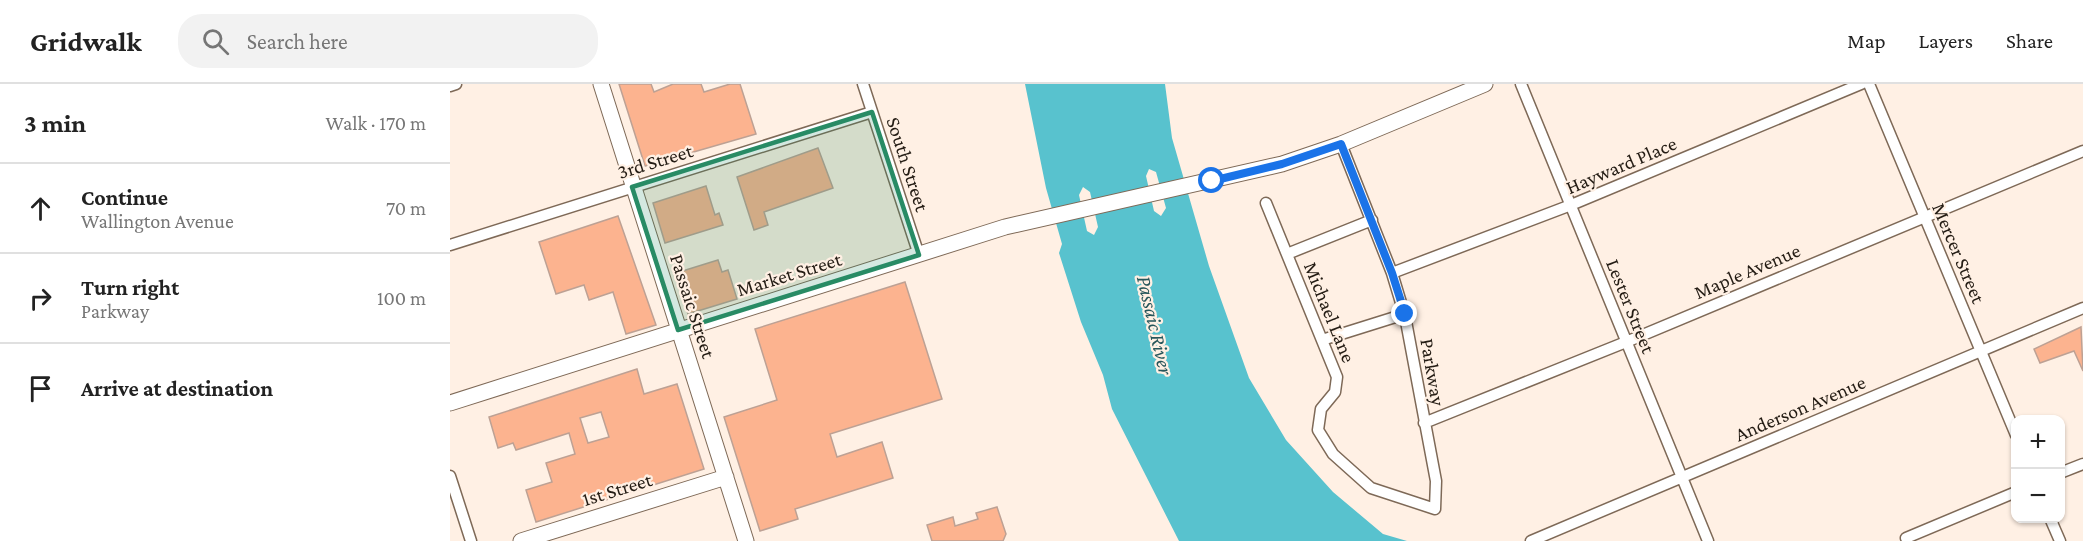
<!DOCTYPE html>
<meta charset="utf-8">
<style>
:root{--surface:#fff;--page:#f2f2f2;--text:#222;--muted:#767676;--line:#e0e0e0}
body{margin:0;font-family:"Crimson Pro",serif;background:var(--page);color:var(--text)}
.controls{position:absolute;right:18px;bottom:18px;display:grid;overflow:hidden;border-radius:12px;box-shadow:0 2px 4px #0004}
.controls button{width:54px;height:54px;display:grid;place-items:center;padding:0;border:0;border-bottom:2px solid var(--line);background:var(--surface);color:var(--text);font:30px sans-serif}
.stop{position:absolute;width:18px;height:18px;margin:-14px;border:4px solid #1a73e8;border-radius:50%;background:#fff}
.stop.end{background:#1a73e8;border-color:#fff;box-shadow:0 2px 6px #0008}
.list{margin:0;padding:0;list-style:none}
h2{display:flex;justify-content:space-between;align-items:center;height:78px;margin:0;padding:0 24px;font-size:26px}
h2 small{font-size:20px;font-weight:400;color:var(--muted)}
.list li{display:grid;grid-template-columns:39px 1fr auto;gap:18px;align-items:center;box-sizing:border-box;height:90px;padding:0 24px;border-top:2px solid var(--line)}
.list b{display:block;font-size:22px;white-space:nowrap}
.list p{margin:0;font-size:20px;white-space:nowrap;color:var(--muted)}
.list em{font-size:20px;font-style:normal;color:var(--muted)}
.icon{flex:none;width:33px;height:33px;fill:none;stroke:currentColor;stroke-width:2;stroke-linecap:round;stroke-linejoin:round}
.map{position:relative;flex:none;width:1633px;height:457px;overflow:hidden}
header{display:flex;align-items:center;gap:36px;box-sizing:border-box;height:84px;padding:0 30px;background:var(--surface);border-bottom:2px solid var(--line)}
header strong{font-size:28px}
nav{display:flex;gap:33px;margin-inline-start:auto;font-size:21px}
.search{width:420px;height:54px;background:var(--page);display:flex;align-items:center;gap:15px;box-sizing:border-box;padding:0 21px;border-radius:24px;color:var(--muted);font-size:22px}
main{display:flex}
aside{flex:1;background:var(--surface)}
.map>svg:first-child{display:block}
.water{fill:#58c2ce;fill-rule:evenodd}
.building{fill:#fcb38f;stroke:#bda194;stroke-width:1.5;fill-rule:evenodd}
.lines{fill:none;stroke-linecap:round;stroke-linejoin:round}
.street-casing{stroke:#7e6957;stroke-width:13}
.secondary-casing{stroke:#7e6957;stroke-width:17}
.street{stroke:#fff;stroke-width:10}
.secondary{stroke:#fff;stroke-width:15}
.route{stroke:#1a73e8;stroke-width:8}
.marked{fill:#288b65;fill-opacity:0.2;stroke:#288b65;stroke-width:4.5;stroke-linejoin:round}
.labels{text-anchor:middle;stroke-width:4.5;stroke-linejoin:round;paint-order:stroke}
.street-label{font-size:20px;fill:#241c14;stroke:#fff0e4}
.water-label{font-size:21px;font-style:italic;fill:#26555a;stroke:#fff0e4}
</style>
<header>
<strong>Gridwalk</strong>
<div class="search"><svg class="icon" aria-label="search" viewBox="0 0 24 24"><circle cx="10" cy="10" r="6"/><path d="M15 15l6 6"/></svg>Search here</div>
<nav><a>Map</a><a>Layers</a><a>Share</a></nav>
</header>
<main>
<aside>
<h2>3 min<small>Walk · 170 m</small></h2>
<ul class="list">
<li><svg class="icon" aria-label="ahead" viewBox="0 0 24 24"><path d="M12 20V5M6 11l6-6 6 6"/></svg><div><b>Continue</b><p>Wallington Avenue</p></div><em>70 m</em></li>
<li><svg class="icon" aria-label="right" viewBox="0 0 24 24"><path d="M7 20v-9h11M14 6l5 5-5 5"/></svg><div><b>Turn right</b><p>Parkway</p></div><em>100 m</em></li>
<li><svg class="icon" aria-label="arrive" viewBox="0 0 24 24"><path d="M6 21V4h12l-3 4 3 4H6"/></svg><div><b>Arrive at destination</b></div></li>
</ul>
</aside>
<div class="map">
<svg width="1633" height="457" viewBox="0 0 1633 457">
<rect width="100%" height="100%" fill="#fff0e4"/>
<path class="water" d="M575,0h140l7,54 37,128 40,112 37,62 47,52 50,42 24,7h-228l-67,-132 -9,-34 -22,-53 -22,-69 3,-9 -16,-56zM699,85l7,3 10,36 -5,8 -7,-5 -8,-35zM633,103l7,5 8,35 -4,8 -7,-4 -8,-36z"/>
<path class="building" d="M169,0h32l3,8 19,-8h28l3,8 26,-8h10l16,50 -111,32z
M368,64l15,40 -69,24 4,13 -14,5 -17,-53z
M256,102l9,29 4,-2 4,12 -58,18 -12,-40z
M168,132l38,109 -30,9 -13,-42 -24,8 -5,-15 -28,9 -17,-52z
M268,176l4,12 6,-2 9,29 -49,15 -12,-41z
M455,198l37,117 -112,35 7,23 45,-15 11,36 -98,31 3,10 -38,12 -36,-114 53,-17 -22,-71z
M1631,243l2,44 -9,-20 -34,12 -6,-14z
M187,285l7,25 33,-10 27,85 -168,53 -10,-32 26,-8 -6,-19 29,-9 -6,-21 -53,17 -3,-7 -15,5 -9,-31zM151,328l8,25 -21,6 -8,-25z
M547,423l9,27 -3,7h-71l-5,-16 26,-8 2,9 23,-7 -2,-6z"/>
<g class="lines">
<g class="street-casing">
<path id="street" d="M413,0l56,171
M1071,0l187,457
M1419,0l147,351
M0,2l6,-2
M816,119l71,174 -2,15 -14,17 -3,21 15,24 38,34 64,21 1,-28 -31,-165 -13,-43 -51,-129
M0,161l422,-133
M837,170l85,-34
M942,189l179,-68 290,-121
M872,256l83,-26
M974,339l202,-81 457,-191
M1610,389l23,-9
M0,392l21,65
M1600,434l10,23
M1456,454l110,-46
M1081,457l552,-233"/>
</g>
<g class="secondary-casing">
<path id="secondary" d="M151,0l145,457
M0,319l555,-176 277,-63 59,-20 144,-60
M71,457l205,-64"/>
</g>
<use href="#street" class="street"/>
<use href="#secondary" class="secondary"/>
</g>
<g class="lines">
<path class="route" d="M762,97l70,-17 59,-20 51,129 13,41"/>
</g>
<path class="marked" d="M422,28l47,143 -241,75 -46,-143z"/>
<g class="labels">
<g class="street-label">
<text transform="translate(205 77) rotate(-17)" y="7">3rd Street</text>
<text transform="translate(458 80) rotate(72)" y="7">South Street</text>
<text transform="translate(1171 81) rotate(-23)" y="7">Hayward Place</text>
<text transform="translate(1509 169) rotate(67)" y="7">Mercer Street</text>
<text transform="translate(1297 187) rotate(-23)" y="7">Maple Avenue</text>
<text transform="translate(339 190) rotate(-17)" y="7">Market Street</text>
<text transform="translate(243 222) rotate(72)" y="7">Passaic Street</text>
<text transform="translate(1181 222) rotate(68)" y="7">Lester Street</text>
<text transform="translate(880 228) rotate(68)" y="7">Michael Lane</text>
<text transform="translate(983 288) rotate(80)" y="7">Parkway</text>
<text transform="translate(1350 324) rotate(-23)" y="7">Anderson Avenue</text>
<text transform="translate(167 405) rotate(-17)" y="7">1st Street</text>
</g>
<g class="water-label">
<text transform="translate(705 241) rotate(77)" y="7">Passaic River</text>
</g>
</g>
</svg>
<div class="controls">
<button>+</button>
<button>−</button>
</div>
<div class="stop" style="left:762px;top:97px"></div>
<div class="stop end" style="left:955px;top:230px"></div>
</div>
</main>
